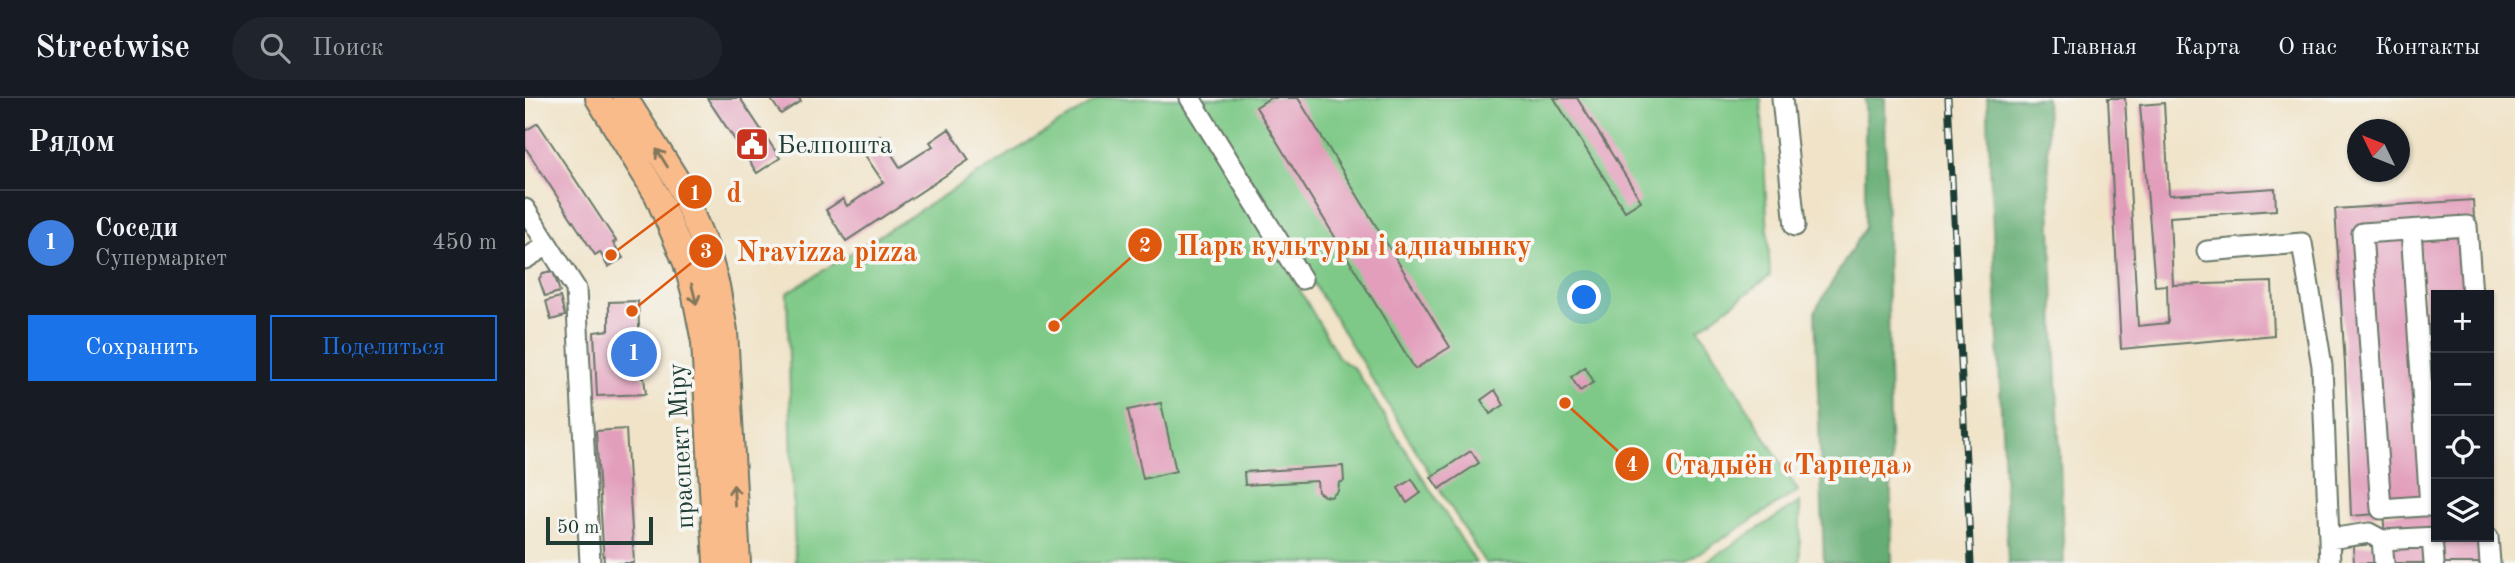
<!DOCTYPE html>
<html lang="ru">
<meta charset="utf-8">
<style>
:root{--surface:#171b24;--page:#20242c;--text:#f1f3f6;--muted:#9ea1a6;--line:#363941;--accent:#1a73e8}
body{margin:0;font-family:"Old Standard TT",serif;background:var(--page);color:var(--text)}
.controls{position:absolute;right:21px;bottom:21px;display:grid;overflow:hidden;border-radius:0px;box-shadow:0 2px 5px #0004}
.controls button{width:63px;height:63px;display:grid;place-items:center;padding:0;border:0;border-bottom:2px solid var(--line);background:var(--surface);color:var(--text);font:35px sans-serif}
.compass{position:absolute;left:1822px;top:21px;width:63px;height:63px;border-radius:50%;background:var(--surface);box-shadow:0 2px 5px #0004;rotate:313deg}
.scale{position:absolute;left:21px;bottom:18px;width:107px;box-sizing:border-box;padding-left:7px;border:4px solid #1f3d34;border-top:0;font-size:19px;line-height:24px;white-space:nowrap;color:#1f3d34;-webkit-text-stroke:5px #f6f6f2;paint-order:stroke}
.you{position:absolute;left:1060px;top:200px;width:24px;height:24px;margin:-18px;border:5px solid #fff;border-radius:50%;background:#1a73e8;box-shadow:0 0 0 10px #1a73e833}
.badge{display:grid;place-items:center;width:46px;height:46px;border-radius:50%;background:var(--accent);color:#fff;font-size:23px;font-weight:700}
.pin{position:absolute;translate:-50% -50%;border:4px solid #fff;box-shadow:0 2px 7px #0006}
.list{margin:0;padding:0;list-style:none}
h2{display:flex;justify-content:space-between;align-items:center;height:91px;margin:0;padding:0 28px;font-size:30px}
h2 small{font-size:23px;font-weight:400;color:var(--muted)}
.list li{display:grid;grid-template-columns:46px 1fr auto;gap:21px;align-items:center;box-sizing:border-box;height:105px;padding:0 28px;border-top:2px solid var(--line)}
.list b{display:block;font-size:26px;white-space:nowrap}
.list p{margin:0;font-size:23px;white-space:nowrap;color:var(--muted)}
.list em{font-size:23px;font-style:normal;color:var(--muted)}
.actions{display:flex;gap:14px;padding:21px 28px}
.actions a{flex:1;padding:16px 0;border:2px solid var(--accent);border-radius:0px;text-align:center;font-size:24px;color:var(--accent)}
.actions .main{background:var(--accent);color:#fff}
.icon{flex:none;width:38px;height:38px;fill:none;stroke:currentColor;stroke-width:2;stroke-linecap:round;stroke-linejoin:round}
.map{position:relative;flex:none;width:1990px;height:465px;overflow:hidden}
header{display:flex;align-items:center;gap:42px;box-sizing:border-box;height:98px;padding:0 35px;background:var(--surface);border-bottom:2px solid var(--line)}
header strong{font-size:33px}
nav{display:flex;gap:38px;margin-inline-start:auto;font-size:24px}
.search{width:490px;height:63px;background:var(--page);display:flex;align-items:center;gap:18px;box-sizing:border-box;padding:0 24px;border-radius:38px;color:var(--muted);font-size:26px}
main{display:flex}
aside{flex:1;background:var(--surface)}
.map>svg:first-child{display:block}
.green{fill:#7ec987;stroke:#4e835e;stroke-width:2}
.forest{fill:#66ad74;stroke:#427554;stroke-width:2}
.building{fill:#e29ebb}
.lines{fill:none;stroke-linecap:round;stroke-linejoin:round}
.minor-casing{stroke:#687768;stroke-width:23}
.major-casing{stroke:#687768;stroke-width:28}
.minor{stroke:#fff;stroke-width:19}
.major{stroke:#fabb8b;stroke-width:24}
.rail-casing{stroke:#1f3d34;stroke-width:7}
.rail{stroke:#f6f6f2;stroke-width:4.5;stroke-dasharray:13;stroke-linecap:butt}
.oneway{stroke:#82765b}
.labels{text-anchor:middle;stroke-width:7;stroke-linejoin:round;paint-order:stroke}
.poi-label{font-size:26px;fill:#1f3d34;stroke:#f6f6f2;text-anchor:start}
.street-label{font-size:26px;fill:#1f3d34;stroke:#f6f6f2}
.leader{fill:none;stroke:#de580e;stroke-width:2.5}
.callout-dot{fill:#de580e;stroke:#f6f6f2;stroke-width:2.5}
.mark-label{font-size:21px;text-anchor:middle;font-weight:bold;fill:#fff}
.callout-label{font-size:28px;text-anchor:middle;font-weight:bold;fill:#de580e;stroke:#f6f6f2;stroke-width:7;stroke-linejoin:round;paint-order:stroke}
</style>
<header>
<strong>Streetwise</strong>
<div class="search"><svg class="icon" aria-label="search" viewBox="0 0 24 24"><circle cx="10" cy="10" r="6"/><path d="M15 15l6 6"/></svg>Поиск</div>
<nav><a>Главная</a><a>Карта</a><a>О нас</a><a>Контакты</a></nav>
</header>
<main>
<aside>
<h2>Рядом<small></small></h2>
<ul class="list">
<li><span class="badge" style="background:#3f7fe0">1</span><div><b>Соседи</b><p>Супермаркет</p></div><em>450 m</em></li>
</ul>
<div class="actions"><a class="main">Сохранить</a><a>Поделиться</a></div>
</aside>
<div class="map">
<svg width="1990" height="465" viewBox="0 0 1990 465">
<rect width="100%" height="100%" fill="#f6f6f2"/>
<filter id="ink" filterUnits="userSpaceOnUse"><feTurbulence type="fractalNoise" baseFrequency=".0143" numOctaves="2"/><feDisplacementMap in="SourceGraphic" scale="14" xChannelSelector="R" yChannelSelector="G"/><feConvolveMatrix kernelMatrix="1 2 1 2 8 2 1 2 1" color-interpolation-filters="sRGB"/></filter>
<filter id="wash" filterUnits="userSpaceOnUse"><feTurbulence type="fractalNoise" baseFrequency=".00686" numOctaves="4" result="noise"/><feDisplacementMap in="SourceGraphic" scale="28" xChannelSelector="R" yChannelSelector="G"/><feGaussianBlur stdDeviation="1.57" result="paint"/><feColorMatrix in="noise" values="0 0 0 0 0 0 0 0 0 0 0 0 0 0 0 0 0 1.4 0 .05"/><feComposite in="paint" operator="in"/></filter>
<g filter="url(#wash)">
<rect width="100%" height="100%" fill="#f0e3c8"/>
<path class="green" d="M575,0h83l99,161 57,99 16,11 121,194h-681l-8,-270z
M675,0h561l9,178 -71,53 99,162 -114,72h-199z
M1275,404v61h-96z"/>
<path class="forest" d="M1340,0h20l7,465h-68l-9,-252 50,-84z
M1462,0h59l18,465h-56z"/>
<g id="blocks">
<path class="building" d="M182,0h33l40,60 -23,15z
M245,0h29l2,3 -20,13z
M745,0h28l152,249 -35,22 -159,-262z
M1029,0h23l64,103 -16,10z
M1583,0h17l13,228 30,-3 -1,-38 -12,1 -15,-181 24,-2 5,92 106,-7 1,22 -106,7 3,68 99,-3 2,53 -153,14z
M13,25l78,118 -3,2 10,15 -15,9 -8,-15 -5,3 -70,-108v-16z
M424,31l20,31 -123,81 -20,-31 17,-11 4,7 36,-24 -22,-33 19,-13 20,31 33,-21 -3,-4z
M1948,102l1,19 -116,8 19,287 -26,2 -6,-151 -10,-156z
M1935,133l4,64h-28v169l-17,-230z
M1883,137l18,267 -41,2 -18,-266z
M28,173l7,21 -15,4 -6,-17 4,-6z
M35,199l5,19 -14,4 -5,-19z
M113,203l3,77h3l2,16 -49,2 -3,-64 15,-2v-28z
M1060,269l9,15 -14,9 -9,-14z
M970,292l9,15 -14,9 -9,-14z
M636,305l15,68 -33,8 -15,-69z
M101,331l8,134h-30l-8,-132z
M946,353l8,12 -40,26 -8,-12z
M818,368l1,15 -5,2 -1,8 -7,6 -7,-1 -6,-4 -1,-11 -72,4 -1,-13z
M887,381l9,14 -14,10 -9,-15z
M1911,412v22l-51,3 -2,-21z
M1955,439l2,26h-42l-1,-23z
M1903,444l1,21h-42l-1,-18z
M1851,446l1,19h-23l-1,-17z"/>
</g>
</g>
<g filter="url(#ink)">
<use href="#blocks" fill-opacity="0" stroke="#687768" stroke-width="2"/>
<g class="lines">
<g class="minor-casing">
<path id="minor" d="M665,0l112,181
M1257,0l13,128
M0,111l51,80 14,274
M1886,132l19,276
M1682,153l95,-8 20,123 8,197
M0,161l23,-14
M1911,407l-55,4 -19,-276 105,-7 5,69
M1907,439l2,26
M1963,439l2,26
M1804,441l40,-6 13,7 54,-3
M1857,442l2,23"/>
</g>
<g class="major-casing">
<path id="major" d="M73,0l59,97 29,68 9,33 9,46 12,221
M100,0l53,84 29,68 10,36 8,45 13,232"/>
</g>
<use href="#minor" class="minor"/>
<use href="#major" class="major"/>
<g class="rail-casing">
<path id="rail" d="M1423,0l23,465"/>
</g>
<use href="#rail" class="rail"/>
</g>
<defs><path id="oneway-shaft" d="M-6 0H5M1.5-3L5.5 0L1.5 3" fill="none" stroke-width="1.6" stroke-linecap="round" stroke-linejoin="round" transform="scale(1.75)"/></defs>
<g class="oneway">
<use href="#oneway-shaft" transform="translate(137 60) rotate(-122)"/>
<use href="#oneway-shaft" transform="translate(169 196) rotate(76)"/>
<use href="#oneway-shaft" transform="translate(209 397) rotate(-93)"/>
</g>
</g>
<defs>
<g id="civic-square" transform="scale(1.75)"><rect x="-9" y="-9" width="18" height="18" rx="4" fill="#c8321e" stroke="#f6f6f2"/><path d="M-.6-6.5H3V-4.5H.6V-3L4-1V1h2V6H-6V1h2V-1L-.6-3ZM-1.2 2.5V6h2.4V2.5Z" fill="#fff"/></g>
</defs>
<g fill-rule="evenodd">
<use href="#civic-square" x="227" y="46"/>
</g>
<g class="labels">
<g class="poi-label">
<text x="252" y="55">Белпошта</text>
</g>
<g class="street-label">
<text transform="translate(155 348) rotate(-93)" y="9">праспект Міру</text>
</g>
</g>
<path class="leader" d="M86 157L170 94M529 228L620 147M107 213L181 153M1040 305L1107 366"/>
<g class="callout-dot">
<circle cx="86" cy="157" r="7"/>
<circle cx="529" cy="228" r="7"/>
<circle cx="107" cy="213" r="7"/>
<circle cx="1040" cy="305" r="7"/>
<circle cx="170" cy="94" r="18"/>
<circle cx="620" cy="147" r="18"/>
<circle cx="181" cy="153" r="18"/>
<circle cx="1107" cy="366" r="18"/>
</g>
<g class="mark-label">
<text x="170" y="102">1</text>
<text x="620" y="154">2</text>
<text x="181" y="160">3</text>
<text x="1107" y="373">4</text>
</g>
<g class="callout-label">
<text x="209" y="104">d</text>
<text x="829" y="157">Парк культуры і адпачынку</text>
<text x="302" y="163">Nravizza pizza</text>
<text x="1264" y="376">Стадыён «Тарпеда»</text>
</g>
</svg>
<div class="controls">
<button>+</button>
<button>−</button>
<button><svg class="icon" aria-label="locate" viewBox="0 0 24 24"><circle cx="12" cy="12" r="6"/><path d="M12 2v4M12 18v4M2 12h4M18 12h4"/></svg></button>
<button><svg class="icon" aria-label="layers" viewBox="0 0 24 24"><path d="M12 4l9 5-9 5-9-5zM3 14l9 5 9-5"/></svg></button>
</div>
<svg class="compass" viewBox="-18 -18 36 36"><path d="M0-13l5 13h-10z" fill="#e53935"/><path d="M0 13l5-13h-10z" fill="#9ea1a6"/></svg>
<div class="scale">50 m</div>
<div class="you"></div>
<div class="pin badge" style="left:109px;top:256px;background:#3f7fe0">1</div>
</div>
</main>
